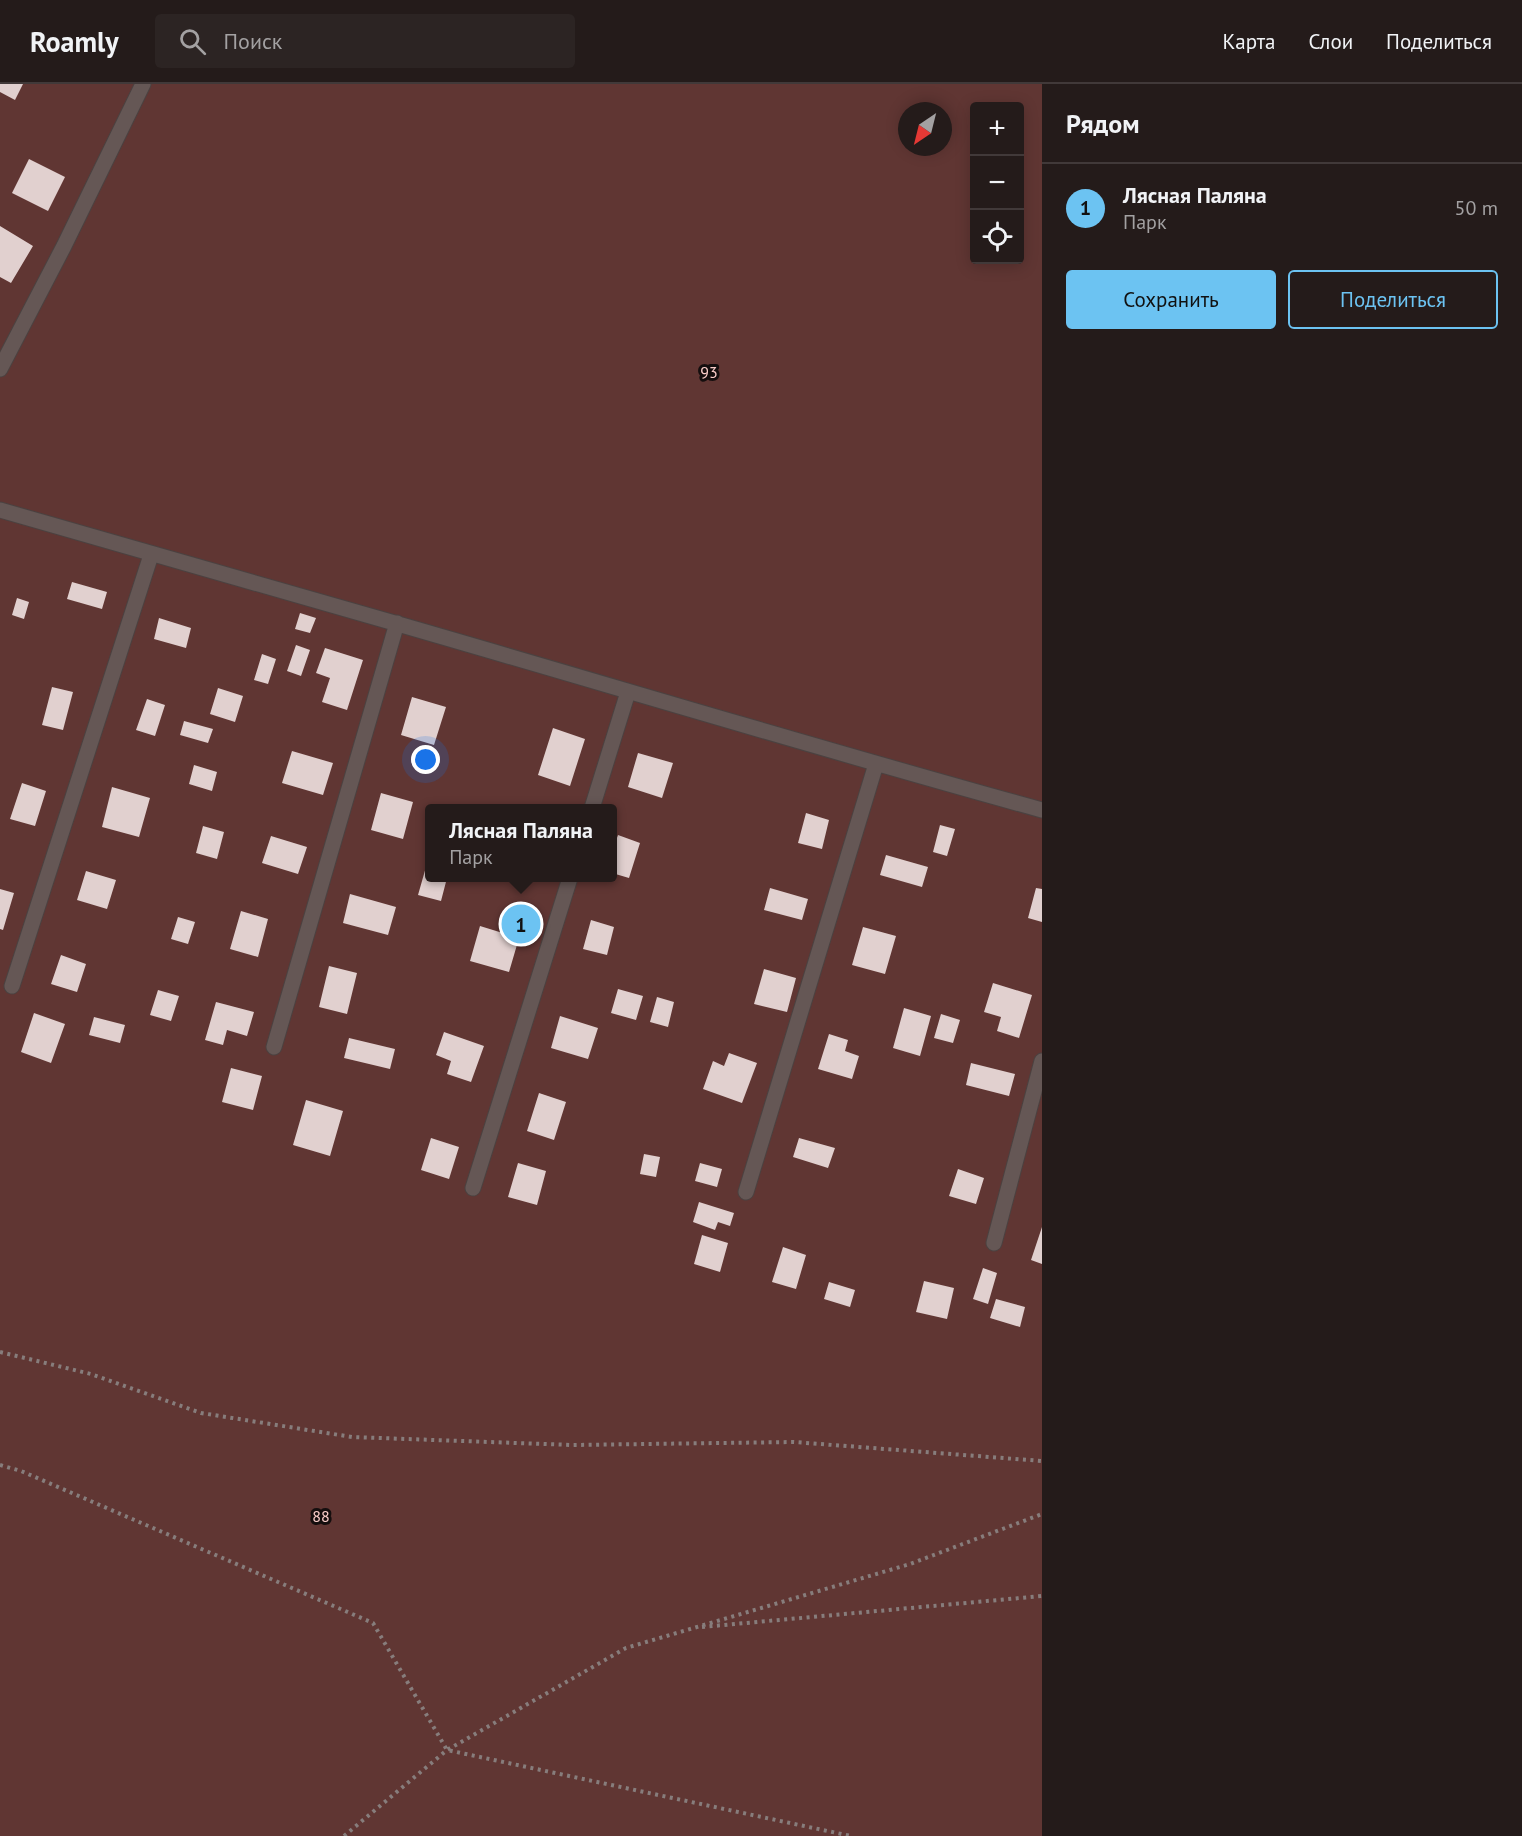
<!DOCTYPE html>
<html lang="ru">
<meta charset="utf-8">
<style>
:root{--surface:#241b1a;--page:#2c2423;--text:#f1f3f6;--muted:#a3a1a2;--line:#413939;--accent:#6cc3f2}
body{margin:0;font-family:"PT Sans",sans-serif;background:var(--page);color:var(--text)}
.controls{position:absolute;right:18px;top:18px;display:grid;overflow:hidden;border-radius:6px;box-shadow:0 3px 15px #0003}
.controls button{width:54px;height:54px;display:grid;place-items:center;padding:0;border:0;border-bottom:2px solid var(--line);background:var(--surface);color:var(--text);font:30px sans-serif}
.compass{position:absolute;left:898px;top:18px;width:54px;height:54px;border-radius:50%;background:var(--surface);box-shadow:0 3px 15px #0003;rotate:215deg}
.you{position:absolute;left:426px;top:676px;width:21px;height:21px;margin:-15px;border:4px solid #fff;border-radius:50%;background:#1a73e8;box-shadow:0 0 0 9px #1a73e833}
.badge{display:grid;place-items:center;width:39px;height:39px;border-radius:50%;background:var(--accent);color:#111;font-size:20px;font-weight:700}
.pin{position:absolute;translate:-50% -50%;border:3px solid #fff;box-shadow:0 2px 6px #0006}
.popup{position:absolute;left:425px;top:720px;width:192px;height:78px;box-sizing:border-box;display:grid;place-content:center;border-radius:6px;background:var(--surface);filter:drop-shadow(0 2px 4px #0005);font-size:20px;white-space:nowrap;color:var(--muted)}
.popup b{font-size:22px;color:var(--text)}
.popup::after{content:'';position:absolute;left:50%;top:100%;margin-left:-12px;border:12px solid transparent;border-top-color:var(--surface)}
.list{margin:0;padding:0;list-style:none}
h2{display:flex;justify-content:space-between;align-items:center;height:78px;margin:0;padding:0 24px;font-size:26px}
h2 small{font-size:20px;font-weight:400;color:var(--muted)}
.list li{display:grid;grid-template-columns:39px 1fr auto;gap:18px;align-items:center;box-sizing:border-box;height:90px;padding:0 24px;border-top:2px solid var(--line)}
.list b{display:block;font-size:22px;white-space:nowrap}
.list p{margin:0;font-size:20px;white-space:nowrap;color:var(--muted)}
.list em{font-size:20px;font-style:normal;color:var(--muted)}
.actions{display:flex;gap:12px;padding:18px 24px}
.actions a{flex:1;padding:14px 0;border:2px solid var(--accent);border-radius:6px;text-align:center;font-size:21px;color:var(--accent)}
.actions .main{background:var(--accent);color:#111}
.icon{flex:none;width:33px;height:33px;fill:none;stroke:currentColor;stroke-width:2;stroke-linecap:round;stroke-linejoin:round}
.map{position:relative;flex:none;width:1042px;height:1752px;overflow:hidden}
header{display:flex;align-items:center;gap:36px;box-sizing:border-box;height:84px;padding:0 30px;background:var(--surface);border-bottom:2px solid var(--line)}
header strong{font-size:28px}
nav{display:flex;gap:33px;margin-inline-start:auto;font-size:21px}
.search{width:420px;height:54px;background:var(--page);display:flex;align-items:center;gap:15px;box-sizing:border-box;padding:0 21px;border-radius:6px;color:var(--muted);font-size:22px}
main{display:flex}
aside{flex:1;background:var(--surface)}
.map>svg:first-child{display:block}
.green{fill:#603633;fill-rule:evenodd}
.building{fill:#e1d0cf}
.lines{fill:none;stroke-linecap:round;stroke-linejoin:round}
.minor-casing{stroke:#4b4241;stroke-width:17}
.path{stroke:#877d7c;stroke-width:4;stroke-dasharray:3 4.5;stroke-linecap:butt}
.minor{stroke:#655755;stroke-width:15}
.labels{text-anchor:middle;stroke-width:6;stroke-linejoin:round;paint-order:stroke}
.park-label{font-size:16px;fill:#faceca;stroke:#140e0e}
</style>
<header>
<strong>Roamly</strong>
<div class="search"><svg class="icon" aria-label="search" viewBox="0 0 24 24"><circle cx="10" cy="10" r="6"/><path d="M15 15l6 6"/></svg>Поиск</div>
<nav><a>Карта</a><a>Слои</a><a>Поделиться</a></nav>
</header>
<main>
<div class="map">
<svg width="1042" height="1752" viewBox="0 0 1042 1752">
<rect width="100%" height="100%" fill="#302422"/>
<path class="green" d="M0,0h1042v1752h-1042zM974,22h46v154h-46zM907,27h36v36h-36zM430,724h182v70h-182z"/>
<path class="building" d="M0,0h23l-8,16 -15,-8z
M29,75l36,18 -17,34 -36,-18z
M0,142l33,20 -22,37 -11,-6z
M72,498l35,10 -5,17 -35,-10z
M17,514l12,4 -5,17 -12,-4z
M300,529l16,5 -6,15 -15,-4z
M159,534l32,10 -5,20 -32,-9z
M296,561l14,5 -9,26 -14,-5z
M325,564l38,12 -16,50 -25,-8 8,-24 -14,-5z
M262,570l14,5 -8,25 -14,-4z
M52,603l21,5 -10,38 -21,-5z
M218,604l25,8 -8,26 -25,-8z
M412,613l34,10 -12,38 -33,-10z
M147,615l18,6 -10,31 -19,-6z
M184,637l29,8 -5,14 -28,-8z
M553,644l32,11 -15,47 -32,-11z
M292,667l41,12 -10,32 -41,-12z
M638,669l35,10 -11,35 -34,-11z
M194,681l23,7 -5,19 -23,-7z
M22,699l24,8 -11,35 -25,-7z
M112,703l38,11 -11,39 -37,-10z
M381,709l32,9 -10,37 -32,-9z
M806,729l23,7 -7,29 -24,-6z
M940,741l15,4 -8,27 -14,-4z
M203,742l21,6 -7,27 -21,-6z
M618,751l22,8 -11,35 -17,-5v-21z
M271,752l36,11 -9,27 -36,-11z
M886,771l42,12 -6,20 -42,-12z
M426,783l3,1v10h18l-6,23 -23,-6z
M86,787l30,9 -9,29 -30,-9z
M770,804l38,11 -6,21 -38,-10z
M1036,804l6,1v33l-14,-4z
M0,805l14,4 -11,37 -3,-1z
M350,810l46,13 -8,28 -45,-12z
M241,827l27,8 -10,38 -28,-8z
M178,833l17,5 -7,22 -17,-5z
M591,836l23,7 -7,28 -24,-6z
M480,842l39,12 -10,34 -39,-11z
M863,843l33,9 -11,38 -33,-9z
M61,871l25,9 -9,28 -26,-8z
M329,882l28,7 -10,41 -28,-7z
M764,885l32,9 -9,34 -33,-8z
M993,899l39,12 -13,43 -22,-7 4,-14 -17,-5z
M618,905l25,7 -7,24 -25,-7z
M158,906l21,6 -8,25 -21,-6z
M657,913l17,5 -6,25 -18,-5z
M216,918l38,10 -7,24 -20,-6 -4,15 -18,-5z
M904,924l27,8 -11,40 -27,-8z
M34,929l31,11 -14,39 -30,-11z
M941,930l19,6 -7,23 -19,-5z
M560,932l38,12 -10,31 -37,-11z
M94,933l31,8 -5,18 -31,-8z
M444,948l40,14 -13,36 -24,-8 4,-13 -15,-6z
M829,950l19,6 -3,11 14,5 -7,23 -34,-10z
M349,954l46,11 -5,20 -46,-11z
M729,969l28,10 -15,40 -39,-14 10,-28 11,5z
M971,979l44,11 -6,22 -43,-11z
M231,984l31,8 -9,34 -31,-8z
M539,1009l27,9 -12,38 -27,-9z
M306,1016l37,11 -13,45 -37,-11z
M431,1054l28,9 -10,32 -28,-9z
M799,1054l36,10 -7,20 -35,-11z
M644,1070l16,3 -4,20 -16,-3z
M518,1079l28,8 -9,34 -29,-8z
M700,1079l22,6 -5,18 -22,-6z
M958,1085l26,9 -8,26 -27,-8z
M699,1118l35,11 -4,13 -12,-4 -3,8 -22,-8z
M1042,1143v37l-11,-4z
M702,1151l26,8 -8,29 -26,-8z
M783,1163l23,8 -10,34 -24,-7z
M983,1184l14,5 -9,31 -15,-5z
M924,1197l30,7 -7,31 -31,-7z
M829,1198l26,8 -5,17 -26,-8z
M996,1215l29,8 -5,20 -30,-9z"/>
<g class="lines">
<g class="minor-casing">
<path id="minor" d="M0,285l64,-123 79,-162
M0,426c132,39 266,75 398,114 215,62 429,127 644,186
M592,724l36,-116
M12,902l139,-431
M274,963l123,-424
M473,1104l97,-310
M746,1108l130,-428
M994,1159l48,-182"/>
</g>
<path class="path" d="M0,1268l91,22 110,39 151,24 220,8 222,-3 248,19
M0,1381l21,6 352,152 74,127 404,86
M702,1543l340,-31
M344,1752l103,-86 179,-102 284,-84 132,-50"/>
<use href="#minor" class="minor"/>
</g>
<g class="labels">
<g class="park-label">
<text x="709" y="294">93</text>
<text x="321" y="1438">88</text>
</g>
</g>
</svg>
<div class="controls">
<button>+</button>
<button>−</button>
<button><svg class="icon" aria-label="locate" viewBox="0 0 24 24"><circle cx="12" cy="12" r="6"/><path d="M12 2v4M12 18v4M2 12h4M18 12h4"/></svg></button>
</div>
<svg class="compass" viewBox="-18 -18 36 36"><path d="M0-13l5 13h-10z" fill="#e53935"/><path d="M0 13l5-13h-10z" fill="#a3a1a2"/></svg>
<div class="you"></div>
<div class="pin badge" style="left:521px;top:840px">1</div>
<div class="popup"><b>Лясная Паляна</b>Парк</div>
</div>
<aside>
<h2>Рядом<small></small></h2>
<ul class="list">
<li><span class="badge">1</span><div><b>Лясная Паляна</b><p>Парк</p></div><em>50 m</em></li>
</ul>
<div class="actions"><a class="main">Сохранить</a><a>Поделиться</a></div>
</aside>
</main>
